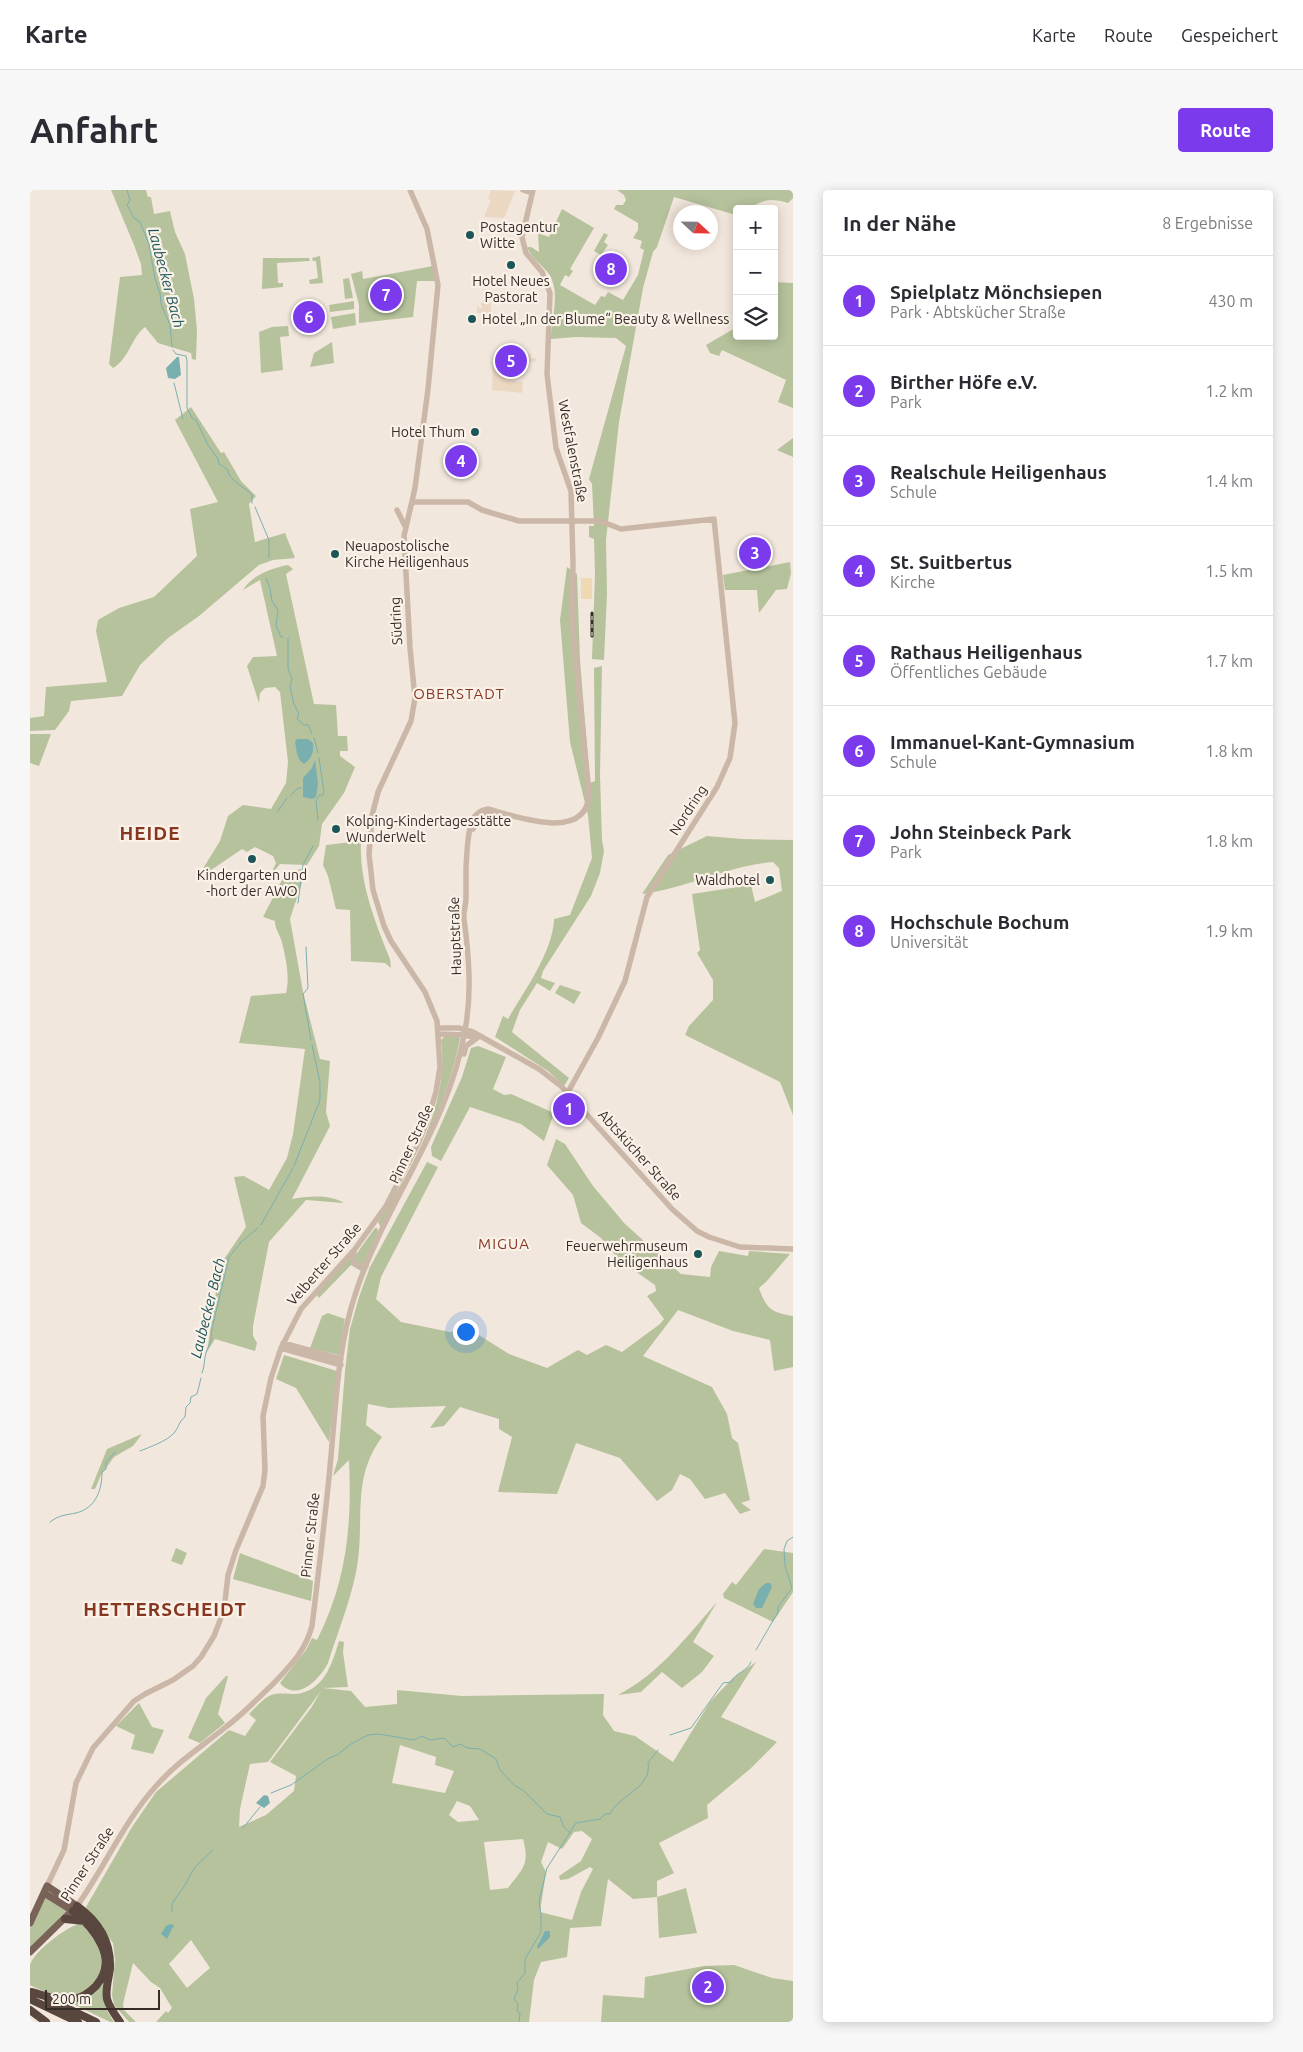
<!DOCTYPE html>
<html lang="de">
<meta charset="utf-8">
<style>
:root{--surface:#fff;--page:#f7f7f7;--text:#2b2b33;--muted:#7c7c81;--line:#e1e1e2;--accent:#7c3aed}
body{margin:0;font-family:Ubuntu,sans-serif;background:var(--page);color:var(--text)}
.controls{position:absolute;right:15px;top:15px;display:grid;overflow:hidden;border-radius:5px;box-shadow:0 2px 12px #0003}
.controls button{width:45px;height:45px;display:grid;place-items:center;padding:0;border:0;border-bottom:1px solid var(--line);background:var(--surface);color:var(--text);font:25px sans-serif}
.compass{position:absolute;left:643px;top:15px;width:45px;height:45px;border-radius:50%;background:var(--surface);box-shadow:0 2px 12px #0003;rotate:112deg}
.scale{position:absolute;left:15px;bottom:12px;width:115px;box-sizing:border-box;padding-left:5px;border:2px solid #372d28;border-top:0;font-size:14px;line-height:18px;white-space:nowrap;color:#372d28;-webkit-text-stroke:4px #faf2e8;paint-order:stroke}
.you{position:absolute;left:435px;top:1141px;width:18px;height:18px;margin:-12px;border:4px solid #fff;border-radius:50%;background:#1a73e8;box-shadow:0 0 0 8px #1a73e833}
.badge{display:grid;place-items:center;width:32px;height:32px;border-radius:50%;background:var(--accent);color:#fff;font-size:16px;font-weight:700}
.pin{position:absolute;translate:-50% -50%;border:2px solid #fff;box-shadow:0 1px 5px #0006}
.list{margin:0;padding:0;list-style:none}
h2{display:flex;justify-content:space-between;align-items:center;height:65px;margin:0;padding:0 20px;font-size:21px}
h2 small{font-size:16px;font-weight:400;color:var(--muted)}
.list li{display:grid;grid-template-columns:32px 1fr auto;gap:15px;align-items:center;box-sizing:border-box;height:90px;padding:0 20px;border-top:1px solid var(--line)}
.list b{display:block;font-size:19px;white-space:nowrap}
.list p{margin:0;font-size:16px;white-space:nowrap;color:var(--muted)}
.list em{font-size:16px;font-style:normal;color:var(--muted)}
.icon{flex:none;width:28px;height:28px;fill:none;stroke:currentColor;stroke-width:2;stroke-linecap:round;stroke-linejoin:round}
.map{position:relative;flex:none;width:763px;height:1832px;overflow:hidden;border-radius:5px}
header{display:flex;align-items:center;gap:30px;box-sizing:border-box;height:70px;padding:0 25px;background:var(--surface);border-bottom:1px solid var(--line)}
header strong{font-size:24px}
nav{display:flex;gap:28px;margin-inline-start:auto;font-size:18px}
.intro{display:flex;align-items:center;justify-content:space-between;box-sizing:border-box;height:120px;padding:0 30px}
h1{margin:0;font-size:35px}
.button{padding:12px 22px;border-radius:5px;background:var(--accent);color:#fff;font-size:18px;font-weight:700}
main{display:flex;gap:30px;padding:0 30px}
aside{flex:1;background:var(--surface);border-radius:5px;box-shadow:0 2px 12px #0003}
.map>svg:first-child{display:block}
.green{fill:#b6c29c;fill-rule:evenodd}
.sand{fill:#eed9b2}
.plaza{fill:#ebd8c3}
.water{fill:#7aafb0}
.lines{fill:none;stroke-linecap:round;stroke-linejoin:round}
.stream{stroke:#7aafb0;stroke-width:1}
.minor{stroke:#cbb7a7;stroke-width:5.5}
.major{stroke:#796359;stroke-width:7}
.highway{stroke:#58463f;stroke-width:8}
.rail-casing{stroke:#372d28;stroke-width:3}
.rail{stroke:#faf2e8;stroke-width:1;stroke-dasharray:4;stroke-linecap:butt}
.poi-dot{fill:#1d5659;stroke:#faf2e8;stroke-width:2}
.labels{text-anchor:middle;stroke-width:4.5;stroke-linejoin:round;paint-order:stroke}
.poi-label{font-size:14px;fill:#372d28;stroke:#faf2e8;text-anchor:start}
.street-label{font-size:14px;fill:#372d28;stroke:#faf2e8}
.water-label{font-size:15px;font-style:italic;fill:#1d5659;stroke:#faf2e8}
.neighbourhood-label{font-size:15px;letter-spacing:1px;fill:#873720;stroke:#faf2e8}
.district-label{font-size:19px;font-weight:bold;letter-spacing:1px;fill:#873720;stroke:#faf2e8}
</style>
<header>
<strong>Karte</strong>
<nav><a>Karte</a><a>Route</a><a>Gespeichert</a></nav>
</header>
<div class="intro"><h1>Anfahrt</h1><a class="button">Route</a></div>
<main>
<div class="map">
<svg width="763" height="1832" viewBox="0 0 763 1832">
<rect width="100%" height="100%" fill="#f2e7dc"/>
<path class="green" d="M81,0h35l2,7h3l3,17 16,-3 5,21 10,22 9,45 3,31 -1,30 -4,-1 -1,-6 -33,-10 -13,-16c-14,11 -16,32 -32,41l-4,-4 11,-87 22,-2 -1,-11 -7,-19z
M587,0h176v8l-5,5c-29,-9 -28,6 -51,6l-1,6 -62,-18 -17,50 -4,5 -10,36 -24,134 -13,118 1,54 -3,66 -12,-1 3,-85 -1,-35 -5,-2v-11h5l-2,-42 -3,-5 37,-133 -10,-8 -41,-1 -24,2c0,-20 10,-46 -2,-65 -7,-9 -17,-15 -22,-27h4l8,5 -1,-19 11,4 13,-28 32,19 -24,41 3,2 -4,6 -4,-2 -5,10 35,20 6,-9 4,1 3,-5 15,8 15,-25 6,-25 -4,-2 2,-7 -9,-3 5,-8v-7l-24,-14 2,-4h7l3,-5 -2,-5z
M574,43l4,2 -4,7 4,3 -7,10 -7,-4z
M290,66l3,27 -13,1 -1,-4 9,-2 -2,-17h-3l-1,-3z
M233,68h46l1,3 -33,2 1,20h5v4l-21,2z
M403,76l2,15h-18l-4,36 -54,6v-18l-8,-31 11,-3 1,8z
M319,88l4,20 -8,1 -2,-20z
M744,92l19,1v125l-15,-6 8,-22 -64,-30 -3,6 -9,-3 -4,-8 31,-18v9h37z
M324,111v8l-24,3 -1,-7z
M325,123l1,12 -23,4 -2,-12z
M258,136l1,10 -9,1 3,33 -22,3 -2,-41 13,-5z
M302,152l2,21 -24,4 4,-14z
M161,217l30,46 3,-1 17,29 15,15 -7,8 6,38 30,-9 10,25 -22,2 -14,5 -60,51 -31,22 -28,27 -18,31 -51,5 -2,10 -14,19 -25,1v-13l14,-2 2,-29 61,-5 -11,-51 2,-11 21,-12 35,-11 43,-41 -7,-47 28,-7 -43,-82z
M763,248v19l-16,-7z
M760,372l1,11 -4,16 -11,1 -17,23 -2,-23h-32l-2,-15z
M258,375l5,4 -7,5 28,130 22,1 2,31h9l1,15h-8v5l15,11 -11,26 -22,31 -3,22 -12,19 -27,-1 -10,12 6,-13 -3,-7 -18,-9 -8,5 -5,-3 -41,28 -2,-2 21,-34 8,-25 15,-11 28,4 15,-26 2,-21 -8,-70 -5,-5 -10,1 -5,5 -1,10 -12,-37 6,-9 24,-1 -17,-76 -17,10c9,-15 29,-22 45,-25z
M537,377l10,7 3,86 10,123 5,-2 -1,-113 8,-2 -2,109 2,65 2,11 -4,22 -9,23 -48,75 -2,7 14,5 -5,8 -13,-8 -17,27 -8,22 57,46 -5,8 -16,-15 -53,-34 8,-21 5,3c16,-28 45,-67 46,-100l16,-4 22,-57 -4,-43 -18,-73 -10,-122z
M0,544h21l-12,32 -9,-3z
M677,646l35,3 51,1v275l-13,-33 -95,-47 4,-9 24,-26v-20l-16,-27 3,-3 -8,-56 59,-9 4,17 27,-11 -3,-23 -6,-6c-46,4 -85,26 -131,32l26,-39z
M331,651c-2,42 14,80 29,118l1,9 -6,-5 -34,-2 -1,-51 -14,-1 -8,-33 -5,-11 3,-20z
M277,677l-17,52 13,73 17,67 10,2 -4,51 4,14 -38,73c16,-3 38,-5 52,4l-38,-3 -37,42 -16,84v10l4,7 -2,8 -40,-12 -8,13 13,-87 26,-38 -12,-50 10,-1 25,14 18,-32 6,-24 12,-85 -66,-6 12,-47 35,-3c4,-15 0,-35 -4,-50 -2,-9 -7,-13 -7,-22l-12,-4 22,-43z
M530,795l21,7 -7,12 -19,-11z
M414,847h15l1,2c-13,67 -49,129 -79,189l-3,-6c33,-52 72,-117 63,-182z
M448,856l28,11 -13,32 11,6 7,-1 43,19 -10,28 -23,-17 -51,-17 -29,54 -9,-5 -1,-9 31,-70 9,-29z
M539,913l8,10 -6,7 -6,-3 -3,-6z
M526,949l9,5 28,42 32,38 56,50 29,3 1,-10 8,-16 29,5 1,-5 41,3 -24,28 -7,6c7,20 12,25 34,28v51l-19,4 -4,-31 -37,-9 -55,-21 -35,46 69,31 15,27 5,24 6,5 12,57 -9,3 10,7 -11,4 -15,-21 -20,6 -15,-20 -10,-5 -8,16 -15,11 -37,-43 -44,-15 -19,51 -59,-2 14,-55 -13,-8v-10l-39,-12 -16,19 -14,2 16,-22 -57,2 -21,-4 -2,21 16,12c-31,42 -17,82 -25,130 -6,33 -19,64 -29,96 -8,16 -31,40 -48,20l26,-33 6,-12 5,2c30,-59 35,-116 32,-180l-16,16 5,-17 7,-88 5,-42 9,-32 11,-30 57,-105 11,5 -57,110 -5,22 25,23 49,10 21,-2 38,24 38,14 31,-18 9,5 19,-10 16,7 38,-28 4,-5 -17,-23 9,-5 -1,-6 -36,-25 -18,-22 -20,-15 -8,-28 -26,-30z
M345,1038h2l1,3 -14,33h-7l-3,-6 1,-2z
M321,1067l12,11 -2,3 -10,-6 -32,33 -3,-4z
M298,1123l17,6 -6,36 -29,-7 12,-32z
M254,1165l53,16 -8,71 -33,-54 -20,-9z
M112,1244l-9,12 -19,11 -13,18 -6,14h-4l16,-40z
M146,1358l11,5 -5,12 -11,-4z
M734,1359l29,4v39l-20,30 -49,-24 -1,-4 9,-12 4,3z
M210,1363l73,28 -2,20 -78,-22z
M687,1412l-24,40 21,14 -12,16 -20,16 -20,-16 -21,20 -23,3c41,-21 69,-59 99,-93z
M309,1451l5,1 -1,10 5,35 -25,1 28,3 14,16 32,-3v-14l65,6 142,-2 -1,21 11,16 21,5 38,26 37,-60 22,-23 24,-17 -35,55 56,25 -27,27 -43,36 1,13 -49,25 15,30 -17,8v16l29,-9 11,45 -38,5 -2,-41 -24,2 -25,-20 -7,47 -31,2 -3,29 -26,5 -7,18 -5,42h-373l10,-11 2,2 4,-5 -12,-20 -9,-6 -18,-19 -10,41 1,6 12,12h-7l-15,-17 -2,-10 3,-36 -2,-16 -27,-36 46,-80 24,-35 73,-62 16,6 11,-16 -7,-6c6,-6 13,-14 20,-18 7,-4 19,-2 27,-2 28,-3 36,-30 43,-53zM291,1501l-10,17 -41,54 26,14 -2,15 -28,24 -27,12 1,-18 10,-45 18,-2zM370,1555l36,12 -1,8 19,6 -9,22 -53,-10zM427,1611l13,5 9,14 -21,2 -9,-7zM552,1641l10,8 -11,22 -22,15 1,4 8,-1 22,-12 3,2 -12,23 -9,28 -32,-8 6,-40 -5,-10 7,-20 14,7 12,-17zM493,1649c7,26 0,29 -15,49l-18,2 -6,-48zM161,1750l19,28 -23,20 -18,-24z
M196,1486h2l-10,38 7,9 -25,20 -12,-5 18,-40z
M109,1513l13,24 12,3 -11,24 -22,-5 4,-14 -19,-9z
M15,1707l24,13 -39,38v-19z
M50,1733c7,4 9,8 13,14 7,10 9,18 8,30 -4,41 -46,31 -71,18 0,-6 0,-14 0,-20 4,-14 37,-38 50,-42z
M704,1775l38,13 21,3v41h-192l2,-27 41,3 1,-21 59,-11z
M74,1793c-3,16 1,26 10,39h-4l-41,-20c15,-3 24,-7 35,-19z"/>
<path class="sand" d="M551,388h11v21h-11z"/>
<path class="plaza" d="M461,0l24,1 -11,27 -20,-1 7,-17 -3,-1z
M451,112l10,1v11l-14,-1v-8l2,3h3z
M486,162l14,1 1,5h5v3l-6,1 -1,4 -5,1 -4,4h-6l1,-11 -8,-1 -2,21 18,2 -1,11 -30,-3 1,-36 22,2z"/>
<path class="water" d="M147,167h2l2,18 -6,4 -7,-1 -2,-10z
M267,549h11l5,4c1,10 -1,14 -9,21 -8,-5 -7,-14 -9,-22z
M285,570l3,24 -2,13 -4,2 -9,-2v-19l9,-10z
M736,1393h4l2,4 -10,21h-6l-3,-4 6,-15z
M234,1605l4,1 2,7 -6,5 -8,-5z
M140,1734l4,1 -7,14 -6,-5 5,-8z
M515,1741h5v6l-12,12 -1,-2z"/>
<g class="lines">
<path class="stream" d="M97,0l3,10 -3,5 7,13 6,4 9,22 6,35 5,14 1,11 9,21 2,22
M120,55l12,4
M143,160l3,4 10,2 1,5v47l5,10 4,2 12,25 10,14 1,5 8,5c3,13 17,17 25,26v8
M144,193l9,36
M225,317l14,33v18
M236,388l4,10 2,13 6,9 -2,16 5,11h2
M258,448v30l4,11 -2,8 4,17 5,10 -2,5 7,6h4l4,9
M284,548l4,15
M261,605l7,-7h4
M248,621l9,-13
M288,630l-2,-19 3,-6h4l1,-3 -5,-34
M268,713l5,-38 10,-19
M276,757l2,41 -5,6 8,46
M264,976l26,-66v-18l-8,-37
M231,1035l32,-57
M172,1183c3,-7 2,-14 4,-20 2,-8 7,-12 5,-20l18,-76 12,-15 17,-14
M110,1261c10,-4 27,-10 34,-18 5,-6 5,-12 11,-16l1,-10 4,-4 1,-6 6,-3 4,-16
M20,1332c9,-7 16,-7 26,-9 20,-5 26,-23 26,-41l4,-3v-7l9,-10
M726,1460l22,-38v-5l14,-19 -7,-22 -1,-17 3,-8 6,-4
M640,1545l21,-7 32,-45 8,-1c5,-10 16,-10 20,-20
M241,1603l20,-8 38,-27 8,-3 14,-11 17,-9 11,-1 35,6 8,-4 8,4 14,-2 9,9 8,-3 6,4 13,1 16,10 4,11 14,15 10,6 23,23 13,3 4,10 6,6
M213,1638l17,-21
M142,1722v-8l13,-19 4,-8 7,-11 17,-16
M489,1832l1,-9 -3,-2 1,-7 -4,-5 4,-10 -1,-6 8,-10v-14l16,-27v-17l-2,-14 8,-33 29,-45 24,-4 5,-5h5c9,-20 42,-25 38,-51l10,-13"/>
<path class="minor" d="M493,0l9,3
M382,312h56l14,8 37,11h81l21,8 93,-10 21,204 -5,35 -13,29 -70,110 -22,84 -27,57 -30,54
M367,320l8,16
M443,639l9,-13 14,-3
M408,838h21l14,4 66,37 22,17 111,123 25,22 12,6 31,10 53,2
M409,844l26,1 12,3
M434,864l2,-8 11,-8
M324,1062l-1,6 1,5 4,3h8
M253,1153l58,16
M251,1158l60,17
M17,1696l17,-36 12,-67 17,-35 41,-47 11,-7 28,-14 20,-14 8,-9 13,-21 10,-26 4,-35 8,-25 27,-64 2,-16 -2,-54 8,-38 10,-30 20,-39 54,-60 31,-43 31,-60 10,-24 9,-30 4,-25 -3,-46 -12,-29 -34,-51 -7,-15 -11,-36 -4,-36 3,-38 6,-24 33,-71 4,-23 -5,-50 -6,-112 11,-48 13,-99 10,-104 -11,-56 -17,-39
M47,1716c28,-39 47,-85 80,-121 20,-23 47,-40 70,-59 16,-12 30,-27 45,-41 18,-19 33,-33 40,-59 7,-57 14,-114 19,-170 5,-54 7,-110 24,-161 29,-91 94,-168 110,-265 7,-36 4,-74 -1,-111 -1,-6 2,-14 2,-21 0,-10 0,-20 0,-30 1,-15 1,-33 6,-47 3,-7 8,-11 16,-12 29,8 100,34 101,-16l-17,-173 1,-57 -2,-72 -15,-43 -9,-74 3,-81 -8,-21 -16,-19 -4,-16 11,-47"/>
<path class="major" d="M14,1703l29,18
M0,1733l17,-37 30,20 -47,46"/>
<path class="highway" d="M47,1716c21,15 34,36 33,62 -1,10 -5,21 -3,31 2,8 8,16 13,23
M35,1729l20,2
M2,1802c13,4 27,9 41,7 9,-1 17,-7 23,-13 24,-27 -2,-58 -23,-75
M0,1809l48,23
M18,1809l48,23
M0,1820l16,12"/>
<g class="rail-casing">
<path id="rail" d="M562,446v-23"/>
</g>
<use href="#rail" class="rail"/>
</g>
<g class="poi-dot">
<circle cx="440" cy="45" r="5"/>
<circle cx="481" cy="75" r="5"/>
<circle cx="442" cy="129" r="5"/>
<circle cx="445" cy="242" r="5"/>
<circle cx="305" cy="364" r="5"/>
<circle cx="306" cy="639" r="5"/>
<circle cx="222" cy="669" r="5"/>
<circle cx="740" cy="690" r="5"/>
<circle cx="668" cy="1064" r="5"/>
</g>
<g class="labels">
<g class="poi-label">
<text x="450" y="42">Postagentur<tspan x="450" dy="16">Witte</tspan></text>
<text x="481" y="96" text-anchor="middle">Hotel Neues<tspan x="481" dy="16">Pastorat</tspan></text>
<text x="452" y="134">Hotel „In der Blume“ Beauty &amp; Wellness</text>
<text x="435" y="247" text-anchor="end">Hotel Thum</text>
<text x="315" y="361">Neuapostolische<tspan x="315" dy="16">Kirche Heiligenhaus</tspan></text>
<text x="316" y="636">Kolping-Kindertagesstätte<tspan x="316" dy="16">WunderWelt</tspan></text>
<text x="222" y="690" text-anchor="middle">Kindergarten und<tspan x="222" dy="16">-hort der AWO</tspan></text>
<text x="730" y="695" text-anchor="end">Waldhotel</text>
<text x="658" y="1061" text-anchor="end">Feuerwehrmuseum<tspan x="658" dy="16">Heiligenhaus</tspan></text>
</g>
<g class="street-label">
<text transform="translate(543 261) rotate(79)" y="5">Westfalenstraße</text>
<text transform="translate(366 431) rotate(-93)" y="5">Südring</text>
<text transform="translate(658 620) rotate(-57)" y="5">Nordring</text>
<text transform="translate(425 746) rotate(-92)" y="5">Hauptstraße</text>
<text transform="translate(381 954) rotate(-65)" y="5">Pinner Straße</text>
<text transform="translate(610 965) rotate(48)" y="5">Abtskücher Straße</text>
<text transform="translate(294 1074) rotate(-49)" y="5">Velberter Straße</text>
<text transform="translate(280 1345) rotate(-84)" y="5">Pinner Straße</text>
<text transform="translate(57 1674) rotate(-57)" y="5">Pinner Straße</text>
</g>
<g class="water-label">
<text transform="translate(136 88) rotate(75)" y="5">Laubecker Bach</text>
<text transform="translate(178 1118) rotate(-76)" y="5">Laubecker Bach</text>
</g>
<g class="neighbourhood-label">
<text x="429" y="509">OBERSTADT</text>
<text x="474" y="1059">MIGUA</text>
</g>
<g class="district-label">
<text x="120" y="650">HEIDE</text>
<text x="135" y="1426">HETTERSCHEIDT</text>
</g>
</g>
</svg>
<div class="controls">
<button>+</button>
<button>−</button>
<button><svg class="icon" aria-label="layers" viewBox="0 0 24 24"><path d="M12 4l9 5-9 5-9-5zM3 14l9 5 9-5"/></svg></button>
</div>
<svg class="compass" viewBox="-18 -18 36 36"><path d="M0-13l5 13h-10z" fill="#e53935"/><path d="M0 13l5-13h-10z" fill="#7c7c81"/></svg>
<div class="scale">200 m</div>
<div class="you"></div>
<div class="pin badge" style="left:539px;top:919px">1</div>
<div class="pin badge" style="left:678px;top:1797px">2</div>
<div class="pin badge" style="left:725px;top:363px">3</div>
<div class="pin badge" style="left:431px;top:271px">4</div>
<div class="pin badge" style="left:481px;top:171px">5</div>
<div class="pin badge" style="left:279px;top:127px">6</div>
<div class="pin badge" style="left:356px;top:105px">7</div>
<div class="pin badge" style="left:581px;top:79px">8</div>
</div>
<aside>
<h2>In der Nähe<small>8 Ergebnisse</small></h2>
<ul class="list">
<li><span class="badge">1</span><div><b>Spielplatz Mönchsiepen</b><p>Park · Abtskücher Straße</p></div><em>430 m</em></li>
<li><span class="badge">2</span><div><b>Birther Höfe e.V.</b><p>Park</p></div><em>1.2 km</em></li>
<li><span class="badge">3</span><div><b>Realschule Heiligenhaus</b><p>Schule</p></div><em>1.4 km</em></li>
<li><span class="badge">4</span><div><b>St. Suitbertus</b><p>Kirche</p></div><em>1.5 km</em></li>
<li><span class="badge">5</span><div><b>Rathaus Heiligenhaus</b><p>Öffentliches Gebäude</p></div><em>1.7 km</em></li>
<li><span class="badge">6</span><div><b>Immanuel-Kant-Gymnasium</b><p>Schule</p></div><em>1.8 km</em></li>
<li><span class="badge">7</span><div><b>John Steinbeck Park</b><p>Park</p></div><em>1.8 km</em></li>
<li><span class="badge">8</span><div><b>Hochschule Bochum</b><p>Universität</p></div><em>1.9 km</em></li>
</ul>
</aside>
</main>
